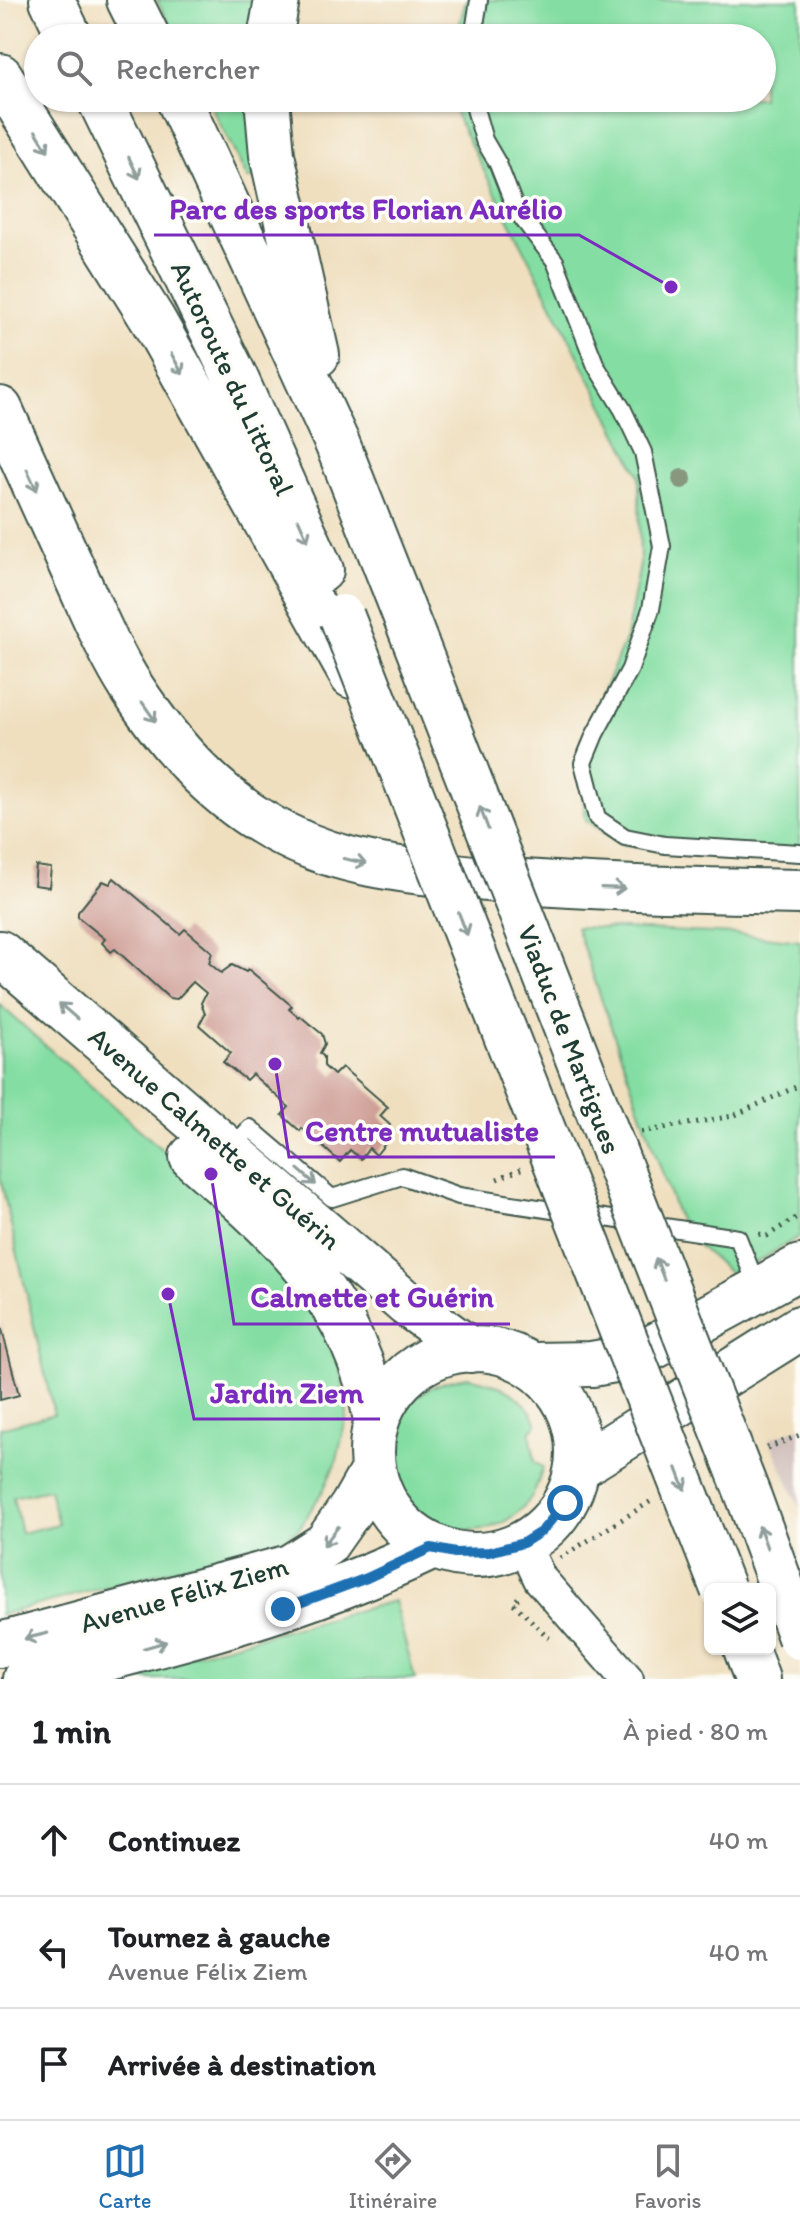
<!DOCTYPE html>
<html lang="fr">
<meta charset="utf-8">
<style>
:root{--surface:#fff;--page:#f2f2f2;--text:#202124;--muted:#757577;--line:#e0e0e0;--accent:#1f6fb2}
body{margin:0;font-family:Itim,sans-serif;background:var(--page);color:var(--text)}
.controls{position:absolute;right:24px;bottom:24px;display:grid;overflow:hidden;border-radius:12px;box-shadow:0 2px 6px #0004}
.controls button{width:72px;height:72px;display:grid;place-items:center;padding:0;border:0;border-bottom:2px solid var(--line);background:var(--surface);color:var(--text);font:40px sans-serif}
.stop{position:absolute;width:24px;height:24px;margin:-18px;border:6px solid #1f6fb2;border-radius:50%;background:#fff}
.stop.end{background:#1f6fb2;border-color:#fff;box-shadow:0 2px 8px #0008}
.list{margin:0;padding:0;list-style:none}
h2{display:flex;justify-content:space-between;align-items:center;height:104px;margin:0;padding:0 32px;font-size:34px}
h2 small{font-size:26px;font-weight:400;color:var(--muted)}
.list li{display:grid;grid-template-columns:52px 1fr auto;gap:24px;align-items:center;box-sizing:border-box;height:112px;padding:0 32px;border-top:2px solid var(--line)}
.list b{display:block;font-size:30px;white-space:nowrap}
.list p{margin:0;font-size:26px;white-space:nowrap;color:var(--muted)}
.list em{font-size:26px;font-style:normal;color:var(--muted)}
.icon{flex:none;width:44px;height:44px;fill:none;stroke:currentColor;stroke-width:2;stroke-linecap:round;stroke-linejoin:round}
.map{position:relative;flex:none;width:800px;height:1679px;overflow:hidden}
.search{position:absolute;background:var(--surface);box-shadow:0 2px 6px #0004;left:24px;right:24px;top:24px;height:88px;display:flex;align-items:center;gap:20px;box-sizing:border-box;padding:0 28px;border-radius:44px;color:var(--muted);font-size:30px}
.sheet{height:440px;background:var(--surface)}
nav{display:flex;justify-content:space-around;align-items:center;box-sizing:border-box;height:112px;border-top:2px solid var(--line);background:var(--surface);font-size:22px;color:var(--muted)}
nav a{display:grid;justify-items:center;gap:4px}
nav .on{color:var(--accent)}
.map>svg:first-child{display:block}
.industrial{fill:#d0c0bc}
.green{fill:#84dea3;stroke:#528e6c;stroke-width:2;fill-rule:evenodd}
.building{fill:#cc9a92}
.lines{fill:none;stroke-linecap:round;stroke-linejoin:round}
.lane-casing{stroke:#3e5549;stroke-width:20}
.street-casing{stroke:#3e5549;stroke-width:36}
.secondary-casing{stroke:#3e5549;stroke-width:48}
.highway-casing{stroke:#3e5549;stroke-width:48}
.path{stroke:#3e5549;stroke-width:5;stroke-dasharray:2 6;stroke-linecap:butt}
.lane{stroke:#fff;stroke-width:16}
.street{stroke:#fff;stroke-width:32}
.secondary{stroke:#fff;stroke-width:44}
.highway{stroke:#fff;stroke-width:44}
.highway-bridge-casing{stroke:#3e5549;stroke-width:48;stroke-linecap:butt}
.highway-bridge{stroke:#fff;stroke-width:44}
.tree{fill:#88987f}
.oneway{stroke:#8f9e9a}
.route{stroke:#1f6fb2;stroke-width:10}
.labels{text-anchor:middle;stroke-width:7;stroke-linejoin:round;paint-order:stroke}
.street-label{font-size:28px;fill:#1f3d34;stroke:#fdfcf7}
.leader{fill:none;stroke:#7b2cbf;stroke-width:3}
.callout-dot{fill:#7b2cbf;stroke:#fdfcf7;stroke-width:3}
.callout-label{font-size:30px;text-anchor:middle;font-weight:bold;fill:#7b2cbf;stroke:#fdfcf7;stroke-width:7;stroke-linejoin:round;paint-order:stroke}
</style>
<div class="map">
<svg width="800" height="1679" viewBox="0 0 800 1679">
<rect width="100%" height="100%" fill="#fdfcf7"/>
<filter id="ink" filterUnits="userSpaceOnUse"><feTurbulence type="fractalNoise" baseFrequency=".0125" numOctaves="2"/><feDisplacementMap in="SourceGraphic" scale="16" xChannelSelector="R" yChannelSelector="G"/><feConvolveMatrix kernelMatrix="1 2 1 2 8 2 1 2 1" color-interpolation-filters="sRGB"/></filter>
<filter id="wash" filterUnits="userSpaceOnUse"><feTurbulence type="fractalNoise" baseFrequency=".006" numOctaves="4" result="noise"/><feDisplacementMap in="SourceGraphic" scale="32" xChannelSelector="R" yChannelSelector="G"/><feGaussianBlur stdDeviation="1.8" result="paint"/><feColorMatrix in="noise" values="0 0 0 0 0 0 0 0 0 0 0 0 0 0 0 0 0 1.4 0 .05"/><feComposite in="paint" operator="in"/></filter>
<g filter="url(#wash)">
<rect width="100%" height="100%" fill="#efdfbf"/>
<path class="industrial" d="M800,1427v81l-31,-69z"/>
<path class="green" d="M157,0h104l-8,38h-77z
M466,0h334v859l-180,-15 -34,-24 -8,-69 48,-113 14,-73 -1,-90 -192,-377h315v-60h-306z
M207,98h43l6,73 -2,7 -6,1z
M576,927l160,7 64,7v295l-67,40 -50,-44z
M0,1005l298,266 42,93 7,51 -10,45 -13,29 -24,38 -31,23 -46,6 -223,59v-187l54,-14 -54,-237zM49,1489l9,35 -37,9 -8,-36z
M468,1377c29,6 58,17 69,47l-7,8 5,30 8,5c-3,9 -6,21 -11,29 -55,79 -177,8 -133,-76 14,-28 39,-39 69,-43z
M394,1601l21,78h-279l-2,-9z"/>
<g id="blocks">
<path class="building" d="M36,866l15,2 -2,19 -15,-2z
M114,878l66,56 5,-5 27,23 -3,11 12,10 11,-8 14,7 2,-3 44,37 -3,3 10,9 1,-2 22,18 3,10 -5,9 4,4v9l10,9 8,-8 46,40 -8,9 10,9 -8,9 6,6 -12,15 -7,-7 -8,11 -11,-9 -10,12 -38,-34 -2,3 -18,-16 7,-8 -37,-33 -6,6 -23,-18 8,-9 -32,-28 6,-11 -4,-11 5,-10 -13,-11 -16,17 -8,-1 -54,-49 -4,3 -9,-9 3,-4 -27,-22v-5l25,-31 7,3z
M0,1322l19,73 -19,5z"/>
</g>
</g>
<g filter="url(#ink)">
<use href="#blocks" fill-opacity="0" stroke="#3e5549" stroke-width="2"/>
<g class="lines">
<g class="lane-casing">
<path id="lane" d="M473,38l6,-38
M472,98l12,42 14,24 18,46 39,51 41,105 27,44 20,42 19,94 -11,63 -21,60 -35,65 -12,29 14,55 28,19 40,8 135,8
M231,1149l19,-21 82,70 70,-22 57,20 279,42 19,48"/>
</g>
<g class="street-casing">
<path id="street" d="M523,1543l17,36 87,100"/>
</g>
<g class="secondary-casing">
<path id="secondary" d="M0,953l408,352 62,45
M192,1157c88,77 163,142 184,263
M372 1452a103 103 0 1 1 206 0a103 103 0 1 1-206 0Z
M533,1365l59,-1 45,-8 163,-89
M577,1468l223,-140
M0,1645l290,-78 36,-23 26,-37 21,-37
M25,1679c138,-34 277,-69 406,-131"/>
</g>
<g class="highway-casing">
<path id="highway" d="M52,0l18,38
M129,0l19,38
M270,38l7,-38
M0,76l153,244 199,356
M99,98l136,279 86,193
M178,98l159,345 59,149
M267,98l5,57 45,200
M0,409c25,55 50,110 75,165 18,39 34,78 57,114 40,61 89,116 155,148 59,30 123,35 187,42 109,10 217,12 326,14
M746,1649l11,30"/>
</g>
<path class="path" d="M641,1132l92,-16 67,-31
M497,1179l24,-10
M759,1234l8,2 33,-21
M767,1448l33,-13
M560,1558l93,-58
M518,1598l-5,5 36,35"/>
<use href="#lane" class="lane"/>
<use href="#street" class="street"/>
<use href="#secondary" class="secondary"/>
<use href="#highway" class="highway"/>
<g class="highway-bridge-casing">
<path id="highway-bridge" d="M396,592l354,908 50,137
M342,617l381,972"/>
</g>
<use href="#highway-bridge" class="highway-bridge"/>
</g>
<circle class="tree" cx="682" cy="479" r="10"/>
<defs><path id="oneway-shaft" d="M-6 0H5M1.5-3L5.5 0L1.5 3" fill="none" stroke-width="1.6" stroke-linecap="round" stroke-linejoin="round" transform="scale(2)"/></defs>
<g class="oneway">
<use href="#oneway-shaft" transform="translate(42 141) rotate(58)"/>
<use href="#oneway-shaft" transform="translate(134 168) rotate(64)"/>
<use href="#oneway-shaft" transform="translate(177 364) rotate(61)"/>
<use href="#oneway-shaft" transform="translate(32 480) rotate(65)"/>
<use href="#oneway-shaft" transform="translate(303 530) rotate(66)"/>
<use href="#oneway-shaft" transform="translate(149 712) rotate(55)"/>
<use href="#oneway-shaft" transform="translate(484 818) rotate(-111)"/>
<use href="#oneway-shaft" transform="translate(355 861) rotate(12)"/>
<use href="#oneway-shaft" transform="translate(613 888) rotate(2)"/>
<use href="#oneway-shaft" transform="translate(463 924) rotate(69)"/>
<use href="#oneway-shaft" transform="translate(68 1011) rotate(-139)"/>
<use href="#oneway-shaft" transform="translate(307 1177) rotate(41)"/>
<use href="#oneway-shaft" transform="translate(660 1269) rotate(-111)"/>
<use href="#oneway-shaft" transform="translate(681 1479) rotate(69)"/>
<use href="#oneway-shaft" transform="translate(331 1536) rotate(128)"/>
<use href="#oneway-shaft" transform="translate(763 1537) rotate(-110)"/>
<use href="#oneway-shaft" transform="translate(36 1636) rotate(166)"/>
<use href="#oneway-shaft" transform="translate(155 1645) rotate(-16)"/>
</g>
</g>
<g class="lines" filter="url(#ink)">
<path class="route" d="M283,1609l84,-31 64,-30 24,5 34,-1 34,-9 19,-12 23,-28"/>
</g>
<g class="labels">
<g class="street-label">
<text transform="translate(233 378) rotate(65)" y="10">Autoroute du Littoral</text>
<text transform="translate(570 1039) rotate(69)" y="10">Viaduc de Martigues</text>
<text transform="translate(215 1138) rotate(41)" y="10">Avenue Calmette et Guérin</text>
<text transform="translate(184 1594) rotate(-16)" y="10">Avenue Félix Ziem</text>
</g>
</g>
<path class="leader" d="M671 287L579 235H154M275 1064L289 1157H555M211 1174L234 1324H510M168 1294L194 1419H380"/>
<g class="callout-dot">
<circle cx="671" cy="287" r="8"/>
<circle cx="275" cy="1064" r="8"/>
<circle cx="211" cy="1174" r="8"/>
<circle cx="168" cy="1294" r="8"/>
</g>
<g class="callout-label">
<text x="366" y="219">Parc des sports Florian Aurélio</text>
<text x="422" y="1141">Centre mutualiste</text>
<text x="372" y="1307">Calmette et Guérin</text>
<text x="287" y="1403">Jardin Ziem</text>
</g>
</svg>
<div class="controls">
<button><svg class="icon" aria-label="layers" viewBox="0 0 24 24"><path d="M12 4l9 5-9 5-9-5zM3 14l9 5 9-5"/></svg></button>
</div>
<div class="stop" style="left:565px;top:1503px"></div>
<div class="stop end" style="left:283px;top:1609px"></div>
<div class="search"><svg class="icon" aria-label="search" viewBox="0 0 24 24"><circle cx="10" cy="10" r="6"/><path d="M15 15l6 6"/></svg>Rechercher</div>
</div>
<section class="sheet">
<h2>1 min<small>À pied · 80 m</small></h2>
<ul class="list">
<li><svg class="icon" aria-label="ahead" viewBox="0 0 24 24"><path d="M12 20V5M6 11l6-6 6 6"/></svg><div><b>Continuez</b></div><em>40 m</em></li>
<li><svg class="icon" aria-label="left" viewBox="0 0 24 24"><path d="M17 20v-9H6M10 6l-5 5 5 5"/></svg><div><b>Tournez à gauche</b><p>Avenue Félix Ziem</p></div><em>40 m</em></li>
<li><svg class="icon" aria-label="arrive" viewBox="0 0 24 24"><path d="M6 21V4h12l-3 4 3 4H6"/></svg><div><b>Arrivée à destination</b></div></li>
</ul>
</section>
<nav>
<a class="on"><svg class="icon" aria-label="map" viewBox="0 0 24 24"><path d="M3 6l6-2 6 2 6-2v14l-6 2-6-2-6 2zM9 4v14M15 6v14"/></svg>Carte</a>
<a><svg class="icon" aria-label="directions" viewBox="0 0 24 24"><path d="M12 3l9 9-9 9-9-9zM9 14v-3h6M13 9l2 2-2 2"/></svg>Itinéraire</a>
<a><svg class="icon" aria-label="saved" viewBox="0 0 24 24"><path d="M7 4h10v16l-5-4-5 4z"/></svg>Favoris</a>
</nav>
